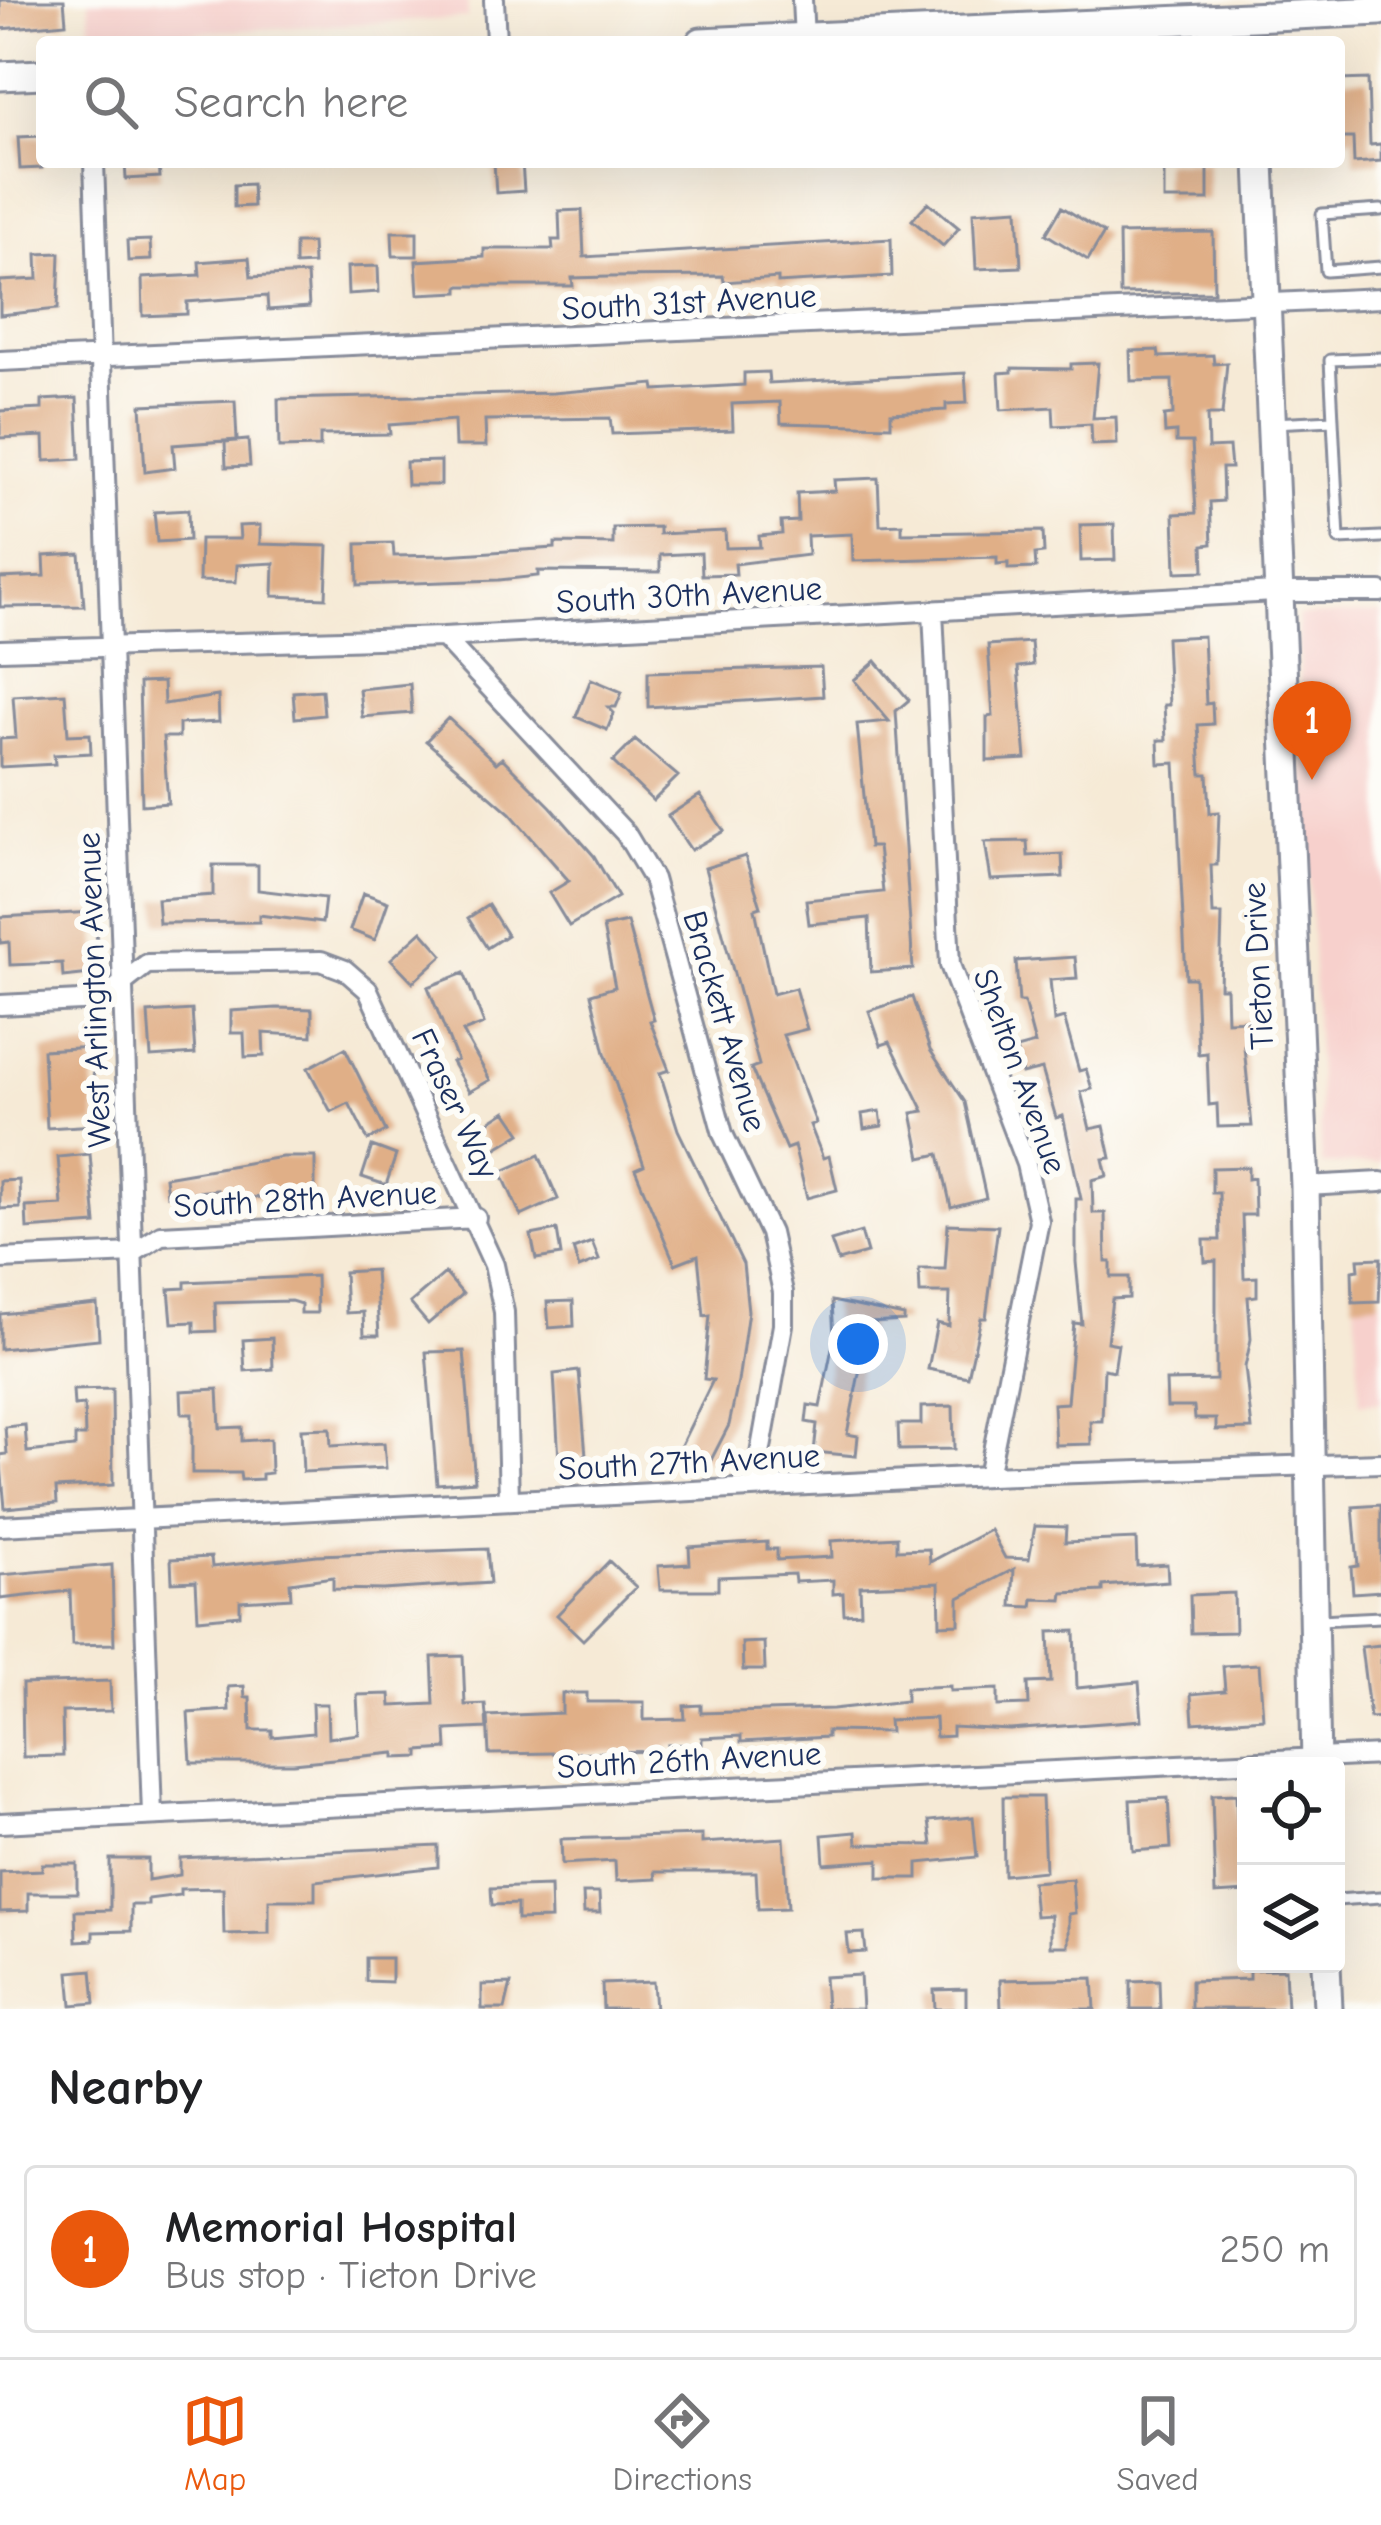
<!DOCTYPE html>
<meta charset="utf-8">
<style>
:root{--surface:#fff;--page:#f6f6f6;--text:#202124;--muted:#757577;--line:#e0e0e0;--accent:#ea580c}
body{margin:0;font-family:"Comic Neue",sans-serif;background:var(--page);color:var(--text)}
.controls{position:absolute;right:36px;bottom:36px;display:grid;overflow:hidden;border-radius:12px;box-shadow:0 12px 48px #0002}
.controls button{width:108px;height:108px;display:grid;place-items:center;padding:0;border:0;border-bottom:3px solid var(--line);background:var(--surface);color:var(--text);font:60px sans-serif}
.you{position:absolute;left:858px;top:1344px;width:42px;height:42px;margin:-30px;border:9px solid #fff;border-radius:50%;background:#1a73e8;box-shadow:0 0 0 18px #1a73e833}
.badge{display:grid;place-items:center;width:78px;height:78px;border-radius:50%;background:var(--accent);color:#fff;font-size:39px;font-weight:700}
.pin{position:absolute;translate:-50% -99px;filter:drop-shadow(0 3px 6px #0008)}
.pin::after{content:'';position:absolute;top:63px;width:42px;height:36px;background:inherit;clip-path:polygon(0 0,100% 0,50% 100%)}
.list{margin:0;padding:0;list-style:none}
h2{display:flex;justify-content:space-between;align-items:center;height:156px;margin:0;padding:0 48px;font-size:51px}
h2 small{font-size:39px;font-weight:400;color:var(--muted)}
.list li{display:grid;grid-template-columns:78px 1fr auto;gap:36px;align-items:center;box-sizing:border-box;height:168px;margin:0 24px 24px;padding:0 24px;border:3px solid var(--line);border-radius:12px}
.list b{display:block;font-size:45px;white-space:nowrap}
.list p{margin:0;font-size:39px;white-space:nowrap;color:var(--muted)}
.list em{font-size:39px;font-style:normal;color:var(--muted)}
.icon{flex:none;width:66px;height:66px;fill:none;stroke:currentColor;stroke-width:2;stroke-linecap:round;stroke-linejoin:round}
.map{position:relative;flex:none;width:1381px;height:2009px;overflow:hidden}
.search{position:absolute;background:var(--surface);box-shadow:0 12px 48px #0002;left:36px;right:36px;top:36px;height:132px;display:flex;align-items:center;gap:30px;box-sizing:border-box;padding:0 42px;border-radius:12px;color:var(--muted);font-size:45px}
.sheet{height:348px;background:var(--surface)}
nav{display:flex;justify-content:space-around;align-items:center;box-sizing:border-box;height:168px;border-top:3px solid var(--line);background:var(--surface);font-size:33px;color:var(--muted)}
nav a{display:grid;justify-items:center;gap:6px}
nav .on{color:var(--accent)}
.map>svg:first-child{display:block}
.built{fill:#f7d0cc}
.building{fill:#e0af87}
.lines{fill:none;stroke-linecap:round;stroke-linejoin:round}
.lane-casing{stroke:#888c9a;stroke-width:15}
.street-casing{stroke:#888c9a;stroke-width:24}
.secondary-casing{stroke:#888c9a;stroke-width:33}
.lane{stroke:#fff;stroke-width:9}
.street{stroke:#fff;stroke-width:18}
.secondary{stroke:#fff;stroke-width:27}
.labels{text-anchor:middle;stroke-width:12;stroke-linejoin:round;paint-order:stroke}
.street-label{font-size:33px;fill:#1b2f5e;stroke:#fdfcf7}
</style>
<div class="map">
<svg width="1381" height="2009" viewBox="0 0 1381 2009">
<rect width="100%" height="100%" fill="#fdfcf7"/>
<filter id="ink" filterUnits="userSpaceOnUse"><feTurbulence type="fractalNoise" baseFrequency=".00833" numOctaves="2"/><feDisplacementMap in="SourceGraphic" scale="24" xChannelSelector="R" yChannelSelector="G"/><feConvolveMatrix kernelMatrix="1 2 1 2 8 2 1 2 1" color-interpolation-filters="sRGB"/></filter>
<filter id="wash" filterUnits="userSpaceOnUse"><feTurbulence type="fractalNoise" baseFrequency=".004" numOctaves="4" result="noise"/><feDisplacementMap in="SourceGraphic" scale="48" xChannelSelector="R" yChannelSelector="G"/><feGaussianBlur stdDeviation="2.7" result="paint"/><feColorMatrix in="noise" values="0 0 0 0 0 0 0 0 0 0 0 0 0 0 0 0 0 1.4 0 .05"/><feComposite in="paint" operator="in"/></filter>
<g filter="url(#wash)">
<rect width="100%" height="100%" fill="#f6ead6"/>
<path class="built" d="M89,0h378l1,18 -377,20z
M1381,613v550l-59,2 -25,-549z
M1381,1298v104l-21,1 -5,-103z"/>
<g id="blocks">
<path class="building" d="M0,0h64l2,23 -66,6z
M1368,79l2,66 11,-1v17l-27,2 -1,-25h-14v-58z
M42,136v32l-22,1 -2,-32z
M125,162h34l1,15 -34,2z
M494,162h28l2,29 -28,2z
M1164,162h44v38h-44z
M252,184l1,22 -19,1v-22z
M928,202l31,26 -16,18 -31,-26z
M1062,207l42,26 -16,27 -42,-26z
M1018,209l3,58 -45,2 -3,-57z
M582,210l2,47 307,-18 1,37 -114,7v-5l-54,4 -1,-6 -115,1 -36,1 1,8h-114v6l-41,2 -2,-33 68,-4v-8h69l-1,-9h8l-1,-29z
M392,232h25v24h-24z
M1213,232l1,60 -94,2 -1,-60z
M150,240l1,20 -23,1 -1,-20z
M295,243h17l1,21 -18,1z
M60,253l-2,56 -58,6v-34l38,-2 -1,-25z
M249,258l2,19 56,-3 2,33 -41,3 -1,-14 -80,6v12l-44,2 -1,-38 58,-3 -1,-13z
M378,266l1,26 -31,2 -1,-27z
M1158,350l1,7 54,-2 1,9 13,-1 -5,52h-15l1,33 21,-1 2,21h-9l1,33 -13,1 2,42 -9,1 1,26 -28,1 -2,-58 22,-1 -4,-71h-16v-10l-11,1 -1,-17 9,-1 -1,-35 -41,1 -1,-30z
M1098,363l-5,55 23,-1 1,27 -25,1 -1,-21 -37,2 -1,-19 -52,3 -2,-37 13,-1v-4l59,1v-5z
M768,372l1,11 196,-10 2,30 -21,1v6l-55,3v13l-110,-3 -1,-21 -48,2 1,26 -121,4 -2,-16 -125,2 1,26h-31l-1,-26 -65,5 1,9 -70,1v12l-41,1 -1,-49 275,-6 101,-9 1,6 89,-5v-12z
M77,398l3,61 -35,2 -1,-25 -44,2v-27l42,-2v-9z
M235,401l2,39 -64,5 2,23 -30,4 -4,-67z
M248,440l2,26 -24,1 -1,-25z
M441,461v24h-34l-1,-23z
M878,478l2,47 22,-1v9l141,-2 1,22 -9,1 1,14 -28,1v-6l-11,1v-7l-144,4 -1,-27 -45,2 1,19 -73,9 1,10 -34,1 -1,-22 -41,2v17l-122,-1v5l-39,4 -141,5 -1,-41 36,-1 1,13 51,-1 110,-7v-5l58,1v-16l46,-1v7l66,-3 1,17 34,-1 -1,-11 23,-2 -1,-12 17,-1 -1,-28 38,-2 -1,-11z
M188,510l1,30 -32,2 -3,-30z
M1114,524l1,36 -34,1 -1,-36z
M260,525v19l68,2 -2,52 -53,-2 1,-33 -37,2 -1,17 -37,-1 1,-42h40l-1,-13z
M80,554l4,52 -84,1v-29l45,-2 -1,-20z
M1203,636l3,68 6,-1 1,21 -15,1 3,49h7l2,39 9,-1 -2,53h-6l2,49h9l-2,74h6l1,33 22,-1 1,27h-6l8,79 -34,1 -1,-23 -8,1 -2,-52 -9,1 -3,-76h-9l-11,-215 -16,1 -1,-24h8l-2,-35h5l-3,-67z
M1031,642l2,23 -15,2 8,92 -39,2v-44l6,-1 -5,-71z
M876,661l33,39 -13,11 17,258 -42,3 -2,-54 -60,6 -3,-24 77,-8 -5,-45h-9l-12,-123 32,-3 -35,-41z
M821,667l2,29 -175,11v-35z
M591,679l31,13 -6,15h-8l6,6 -7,17 -31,-13z
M163,682l1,22 54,-8 1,26 -40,2v13h-16l5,66 -26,2 -3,-122z
M410,684l2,29 -50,4 -3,-28z
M322,690l2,25 -29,3 -2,-26z
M65,693l3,42 22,-1 1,19 -37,2 1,9 -55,3v-28l16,-1 -3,-42z
M448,718l48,45 6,-5 49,49 43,49 24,41 -49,29 -20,-33 20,-12 -59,-68 -84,-72z
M635,740l43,36 -25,25 -40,-39z
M700,795l24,36 -33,19 -23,-34z
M1027,841l1,15 34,-2 1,23 -72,3 -6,-38z
M745,856l16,51 -6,2 18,85 22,-6 12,41 -24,6 33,88 -6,2 13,33 6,-2 8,34 -30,8 -13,-52 -8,3 -35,-81 8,-3 -54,-197z
M213,865h45v25l67,8 -3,25 -63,-8v7l-100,1 -2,-24 56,-4z
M363,893l25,9 -13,38 -25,-10z
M488,905l19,30 -20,13 -19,-30z
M94,912l6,61 -37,4 -1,-14 -52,2 -1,-23 -9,1v-26z
M627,922l27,98 -4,1 19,49 -9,3 18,57 65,134 5,47 -10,71 -9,43 -19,37 -30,-15 33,-67 -9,-1 6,-64 -6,1 -6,-61 -23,9 -40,-95 9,-4 -39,-112 -14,-59 24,-7 -12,-60z
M422,931l21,24 -30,27 -22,-23z
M1075,957l2,21 -27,2 4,41 10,-3 15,53 7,-2 6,20 -11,3 9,37 14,-3 7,32 -8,1 4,17 -15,4 1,33h12l1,49h5v15h18v21l-17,1 -5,43 11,2 -4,27 -10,-2 -2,52h-12l1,23 -36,1 -2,-41 14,-1 7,-80 8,1 -6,-62v-63h5l-18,-83 -7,2 -14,-49 -20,5 -6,-25 19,-5 -11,-42h-5l-3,-41z
M464,973l20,51 -21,8 27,48 -21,12 -17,-30 5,-2 -29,-73z
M912,997l18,53 35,52 21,96 -35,9 -12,-53 -18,4 -9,-45 12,-2 -34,-69 -9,3 -12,-34z
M277,1008l35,1v27l-49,-3 1,23 -19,1 -1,-24h-13v-22z
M192,1010l3,44 -44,3 -3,-44z
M92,1047l4,78 -49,3 -4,-78z
M345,1048l41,83 -18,9 -19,-37 -18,9 -23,-44z
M506,1111l15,22 -29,18 -14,-22z
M880,1111l2,15 -18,3 -2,-15z
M372,1146l24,9 -10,30 -24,-8z
M90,1154l6,70 -69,5 -1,-22 36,-2 -4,-48z
M539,1155l19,44 -37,17 -20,-44z
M282,1157h33v41l-98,-1v-7l-50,5 -2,-18z
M1248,1167v12l6,-1 1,37h-13l2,63 13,-1v19l-9,1 3,42 -6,28 7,62 -36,1v-11h-21l-1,-12h-27l-1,-26 50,-1v-119l-11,1 -1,-22h16l-1,-47h-7v-25z
M19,1180l1,28 -20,1v-28z
M948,1224l50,2 -12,92h-5l-13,59 -40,-8 9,-46 12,3 1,-33h-30l-1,-24h26z
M557,1230l4,25 -25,4 -5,-24z
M861,1232l6,21 -29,8 -7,-20z
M592,1242l7,18 -20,8 -6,-19z
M1381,1258l-2,44 -26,1 -1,-32 7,-1 -1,-11z
M375,1270l4,65h-15l-1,-23 -17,1 -2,-41z
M445,1273l18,21 -35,30 -18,-21z
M316,1276l1,37h-16v-9l-10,-3 -76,2 1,28 -22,1v-10l-22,1 -3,-34 16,-1v-6z
M573,1301l1,25 -25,2 -2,-26z
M832,1301l72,15v5l-35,2 -22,111 11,2 -2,20 -42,-4 3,-28 -11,-2 2,-17 12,2 14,-69z
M97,1304l2,35 -99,10v-35z
M272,1338l1,31 -28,2 -2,-31z
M464,1351l11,130 -38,3 -11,-132z
M579,1371l7,85 -27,4 -5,-86z
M112,1389l1,96 -57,3 1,15 -52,5 -5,-53 7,-1 -2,-27 20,-2 2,27 48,-5v-11h10l-1,-31 -10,1 -1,-16z
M218,1389l2,39 22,-1v14l28,-2 1,34 -9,1v5l-21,1 -1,-7h-48v-59h-10l-1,-23z
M953,1406l1,43 -55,1 -1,-26h23v-17z
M330,1428l1,18 53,-3 2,25 -83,4 -2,-43z
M1381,1505v86l-28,2 -2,-26 7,-1 -5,-59z
M1035,1526l31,1 -1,15 71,-3 1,27 30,-2 1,17 -65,5v5l-40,2 -1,7 -29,-1 -1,8 -20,-1 2,-37 -55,29v26l-19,1 -1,-42 -79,3 1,27 -17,1 -1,-21 -10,1v-14l-38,2 -1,-8 -76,3v13h-58l-2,-24 32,-2 -1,-17 78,-5v7h10v11l55,-3 -1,-16 66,-4v13l32,-1 1,13 60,-32 15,28 24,1z
M487,1549l3,34 -107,7 -50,-1v-12l-43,6 1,15 -51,3v14l-42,4 -2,-38 -24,1 -1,-23 40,-2 1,10 105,-12z
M609,1561l27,26 -53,53 -26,-25z
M112,1565l2,79 -42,1 -2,-54 -70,8v-24z
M1234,1593l1,39 -44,1 -1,-38z
M1075,1631l2,57 62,-6 3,38 -132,10 -58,-3v9l-16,1 -1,-19 -46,2 1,12 -63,-1v6l-86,5v-6l-39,2v6l-34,1 1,6 -180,3 -2,-38 75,-3v-20h25v9h57v18l41,-1 -1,-13 17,-1v8l132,-4 73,-8v-13l44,-2v5l48,-2v17l31,-1 -1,-22 23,-1 -2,-50z
M764,1642l1,28h-22l-1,-27z
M1381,1645v72l-11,1 -9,-71z
M463,1656l2,49 20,-1 2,24 -41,2 1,19 -28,2v6l-24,1v-5l-102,10h-102l-3,-50 41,-3 -1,-23 16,-1 1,11h5l1,33h21v7l41,-4 -1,-29h15l1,34 31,-4 -2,-39 33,-1 1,12 43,-2 -2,-47z
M1259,1664l4,54 -70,5 -2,-29 34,-3 -2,-25z
M110,1681l1,30 -49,1 1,44 -40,1 -1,-73z
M1236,1794l2,45h8v53l-31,2 -3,-99z
M1003,1797h39l3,74 -41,4z
M1168,1798l3,50 -38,3 -3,-51z
M973,1817l4,40 -59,6v15h-39v-18l-55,4 -2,-29 34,-3 1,12 75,1 -3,-24z
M702,1835v8l82,-5 4,70 -30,1 -2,-37h-101l1,7 -40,2 -1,-20 -53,3 -1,-25z
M438,1846v21l-123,14v19h-46v33l-45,1 -1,-46 -43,1v6l-32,4v6h-17v26l-38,1v8l-17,1 -1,-30 35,-1v-51h38v21l32,-5v-17z
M42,1864h35v29h-49v18l-28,1v-40l42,-2z
M1072,1879l3,34 -7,1v32h-18v-31l-15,1 -3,-34z
M550,1886l1,33 -34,1v-16l-25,1 -1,-17z
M583,1893h16l1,20h-16z
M864,1933l2,19 -17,1 -2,-19z
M366,1958h25v24l-25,-1z
M1285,1969l2,40h-96v-28l58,-2v-9z
M92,1970l3,33 -23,2 -3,-33z
M860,1975l2,34h-36l-2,-32z
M1093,1978l2,31h-94l-1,-29z
M1159,1980l1,29h-29v-28z
M653,1982l2,27h-52l-1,-25z
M511,1984l-6,25h-23v-24z
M966,1989v20h-31l-1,-19z"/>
</g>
</g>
<g filter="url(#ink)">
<use href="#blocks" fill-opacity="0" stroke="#888c9a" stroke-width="3"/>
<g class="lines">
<g class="lane-casing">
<path id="lane" d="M1381,210l-59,4 4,57 55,-4
M1381,358l-51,2 9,179 42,-2
M1273,423l60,-3
M1319,1620l62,-3
M1336,1900l45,-3"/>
</g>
<g class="street-casing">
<path id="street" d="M494,0l2,42
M802,0l2,38
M94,162l58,1653
M0,361l1381,-63
M933,611l17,354 76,199 13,57 -51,255
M443,637l183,197 27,45 70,255 47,99 13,59v33l-29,163
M0,650l443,-13 832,-45h106
M0,1005l101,-5 46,-36 174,-3 24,9 23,20 126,275 10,47 5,188
M1305,1186l76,-4
M0,1259l133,-6 28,-18 315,-17
M0,1526l988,-50 393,-13
M0,1823l1381,-68"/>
</g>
<g class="secondary-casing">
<path id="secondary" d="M701,42l680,-31
M0,76l42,-2
M1260,162l45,1024 11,580
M1326,1964l2,45"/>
</g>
<use href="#lane" class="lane"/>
<use href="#street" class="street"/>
<use href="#secondary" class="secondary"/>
</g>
</g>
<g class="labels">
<g class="street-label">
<text transform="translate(689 301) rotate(-3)" y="12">South 31st Avenue</text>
<text transform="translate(689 594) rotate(-3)" y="12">South 30th Avenue</text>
<text transform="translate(1257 966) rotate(-93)" y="12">Tieton Drive</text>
<text transform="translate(93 990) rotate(-92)" y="12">West Arlington Avenue</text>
<text transform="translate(726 1021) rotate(74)" y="12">Brackett Avenue</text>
<text transform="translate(1021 1071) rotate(70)" y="12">Shelton Avenue</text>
<text transform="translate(456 1103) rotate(65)" y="12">Fraser Way</text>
<text transform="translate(305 1198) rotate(-3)" y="12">South 28th Avenue</text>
<text transform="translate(689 1461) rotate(-3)" y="12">South 27th Avenue</text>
<text transform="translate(689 1759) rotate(-3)" y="12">South 26th Avenue</text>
</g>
</g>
</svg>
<div class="controls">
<button><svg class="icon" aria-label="locate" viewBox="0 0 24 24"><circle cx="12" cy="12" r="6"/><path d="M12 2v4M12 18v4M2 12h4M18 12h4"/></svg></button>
<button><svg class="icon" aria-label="layers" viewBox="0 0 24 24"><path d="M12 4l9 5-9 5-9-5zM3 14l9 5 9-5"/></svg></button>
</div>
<div class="you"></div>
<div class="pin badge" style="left:1312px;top:780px">1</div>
<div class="search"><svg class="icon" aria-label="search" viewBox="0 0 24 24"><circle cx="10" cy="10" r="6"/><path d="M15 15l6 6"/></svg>Search here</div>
</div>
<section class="sheet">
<h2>Nearby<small></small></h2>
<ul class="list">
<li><span class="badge">1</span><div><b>Memorial Hospital</b><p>Bus stop · Tieton Drive</p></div><em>250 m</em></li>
</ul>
</section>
<nav>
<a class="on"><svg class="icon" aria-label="map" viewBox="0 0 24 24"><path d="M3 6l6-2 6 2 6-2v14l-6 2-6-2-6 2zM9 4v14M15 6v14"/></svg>Map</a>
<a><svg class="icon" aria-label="directions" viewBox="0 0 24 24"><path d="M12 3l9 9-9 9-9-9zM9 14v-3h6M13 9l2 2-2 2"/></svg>Directions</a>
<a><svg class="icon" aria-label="saved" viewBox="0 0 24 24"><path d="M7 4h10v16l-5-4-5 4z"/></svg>Saved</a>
</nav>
